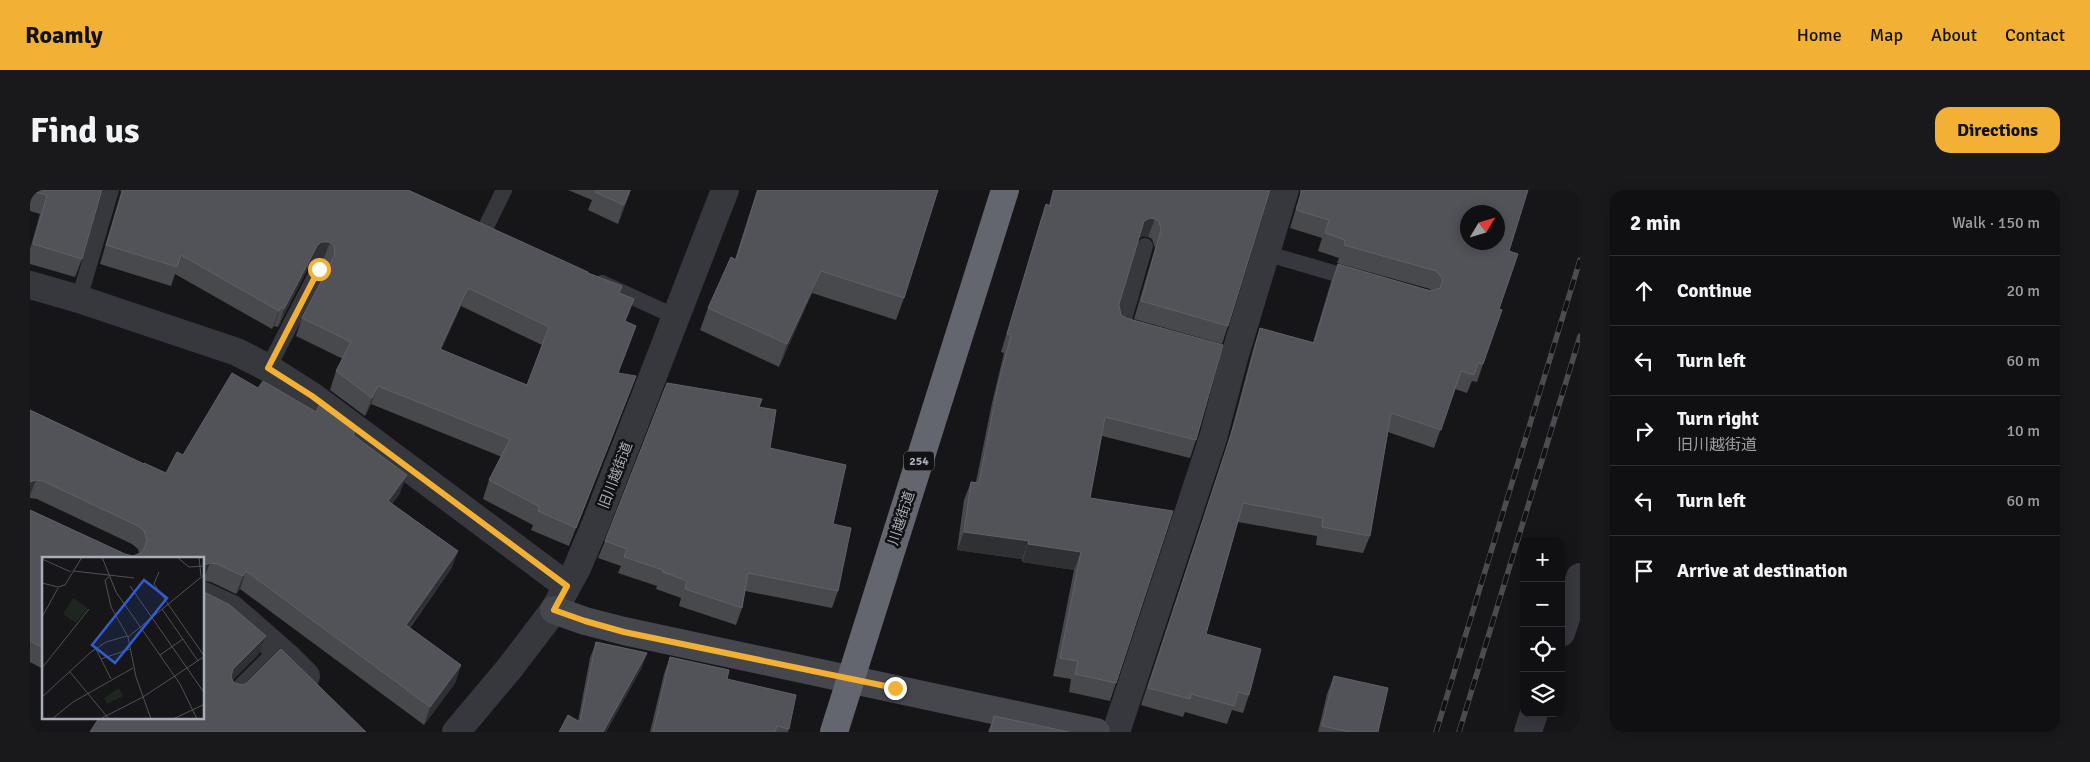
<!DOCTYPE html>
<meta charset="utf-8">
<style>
:root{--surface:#101012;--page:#19191b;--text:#f1f3f6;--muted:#9c9d9f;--line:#303032;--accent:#f2b134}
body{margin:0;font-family:Signika,"Noto Sans JP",sans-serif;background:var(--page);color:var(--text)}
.controls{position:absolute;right:15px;bottom:15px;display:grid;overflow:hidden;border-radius:10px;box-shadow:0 2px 12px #0003}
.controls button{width:45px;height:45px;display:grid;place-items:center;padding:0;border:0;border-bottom:1px solid var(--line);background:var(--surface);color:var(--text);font:25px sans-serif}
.compass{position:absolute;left:1430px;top:15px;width:45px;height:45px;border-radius:50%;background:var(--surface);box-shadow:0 2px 12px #0003;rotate:52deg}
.stop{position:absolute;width:15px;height:15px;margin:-11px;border:4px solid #f2b134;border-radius:50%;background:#fff}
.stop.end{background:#f2b134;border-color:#fff;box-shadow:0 1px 5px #0008}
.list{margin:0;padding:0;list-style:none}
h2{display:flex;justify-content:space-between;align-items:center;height:65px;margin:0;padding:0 20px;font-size:21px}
h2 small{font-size:16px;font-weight:400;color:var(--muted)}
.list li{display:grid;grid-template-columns:32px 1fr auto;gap:15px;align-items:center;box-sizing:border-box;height:70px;padding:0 20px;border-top:1px solid var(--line)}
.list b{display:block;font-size:19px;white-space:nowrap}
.list p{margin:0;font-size:16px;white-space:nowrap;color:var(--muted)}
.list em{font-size:16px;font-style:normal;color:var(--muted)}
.icon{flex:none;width:28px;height:28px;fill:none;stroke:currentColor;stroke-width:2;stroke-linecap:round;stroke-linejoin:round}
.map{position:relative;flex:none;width:1550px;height:542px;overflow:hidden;border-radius:15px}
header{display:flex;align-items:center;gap:30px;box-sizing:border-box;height:70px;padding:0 25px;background:var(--accent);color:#111}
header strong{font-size:24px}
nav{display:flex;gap:28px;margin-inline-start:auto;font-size:18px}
.intro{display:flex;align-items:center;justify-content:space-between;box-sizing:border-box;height:120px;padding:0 30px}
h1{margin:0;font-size:35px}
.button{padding:12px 22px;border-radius:15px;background:var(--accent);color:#111;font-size:18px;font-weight:700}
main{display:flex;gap:30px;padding:0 30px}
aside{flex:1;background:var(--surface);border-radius:15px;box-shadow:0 2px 12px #0003}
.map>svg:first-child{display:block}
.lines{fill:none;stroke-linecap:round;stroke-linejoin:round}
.lane{stroke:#37383d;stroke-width:16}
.street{stroke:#37383d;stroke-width:28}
.secondary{stroke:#45474d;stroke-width:28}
.highway{stroke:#63666e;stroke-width:28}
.rail-casing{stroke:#4a4c52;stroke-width:5.5}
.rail{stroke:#111113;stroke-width:4;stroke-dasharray:11;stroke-linecap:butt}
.wall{fill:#47494d;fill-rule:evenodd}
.shaded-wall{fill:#2f3033}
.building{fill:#525359;stroke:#5f6168;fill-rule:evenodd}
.route{stroke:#f2b134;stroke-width:6}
.labels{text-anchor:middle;stroke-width:5;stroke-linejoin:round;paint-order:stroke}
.shield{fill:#111113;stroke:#7b7e86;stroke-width:1}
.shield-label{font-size:12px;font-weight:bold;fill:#a8adb8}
.street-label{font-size:14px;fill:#a8adb8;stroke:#111113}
.inset-road{fill:none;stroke:#505258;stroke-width:1}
.view{fill:#325cd3;fill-opacity:0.15;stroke:#325cd3;stroke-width:2.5}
.inset-edge{fill:none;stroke:#a8adb8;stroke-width:2.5}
</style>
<header>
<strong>Roamly</strong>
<nav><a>Home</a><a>Map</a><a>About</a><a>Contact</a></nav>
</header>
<div class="intro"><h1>Find us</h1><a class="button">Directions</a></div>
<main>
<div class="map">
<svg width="1550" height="542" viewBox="0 0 1550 542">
<rect width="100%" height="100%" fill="#161618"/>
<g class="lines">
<path class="lane" d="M455,39l19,-39
M1235,63l89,26
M572,93l74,34
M49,109l32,-109
M1104,139l-12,-3 23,-80
M238,178l51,-99
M204,503l44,-44"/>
<path class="street" d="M0,95l49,14 158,53 31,16 44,28 255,190
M174,406l28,13 55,48 19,19
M1531,443l19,-56
M426,542l53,-63 45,-59 23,-42 19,-45 129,-333
M1086,542l97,-294 21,-80 51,-168
M1498,542l6,-19"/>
<path class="secondary" d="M524,420l31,11 39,10 472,101"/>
<path class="highway" d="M804,542l171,-542"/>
<g class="rail-casing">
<path id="rail" d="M1406,542l144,-472
M1429,542l121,-396"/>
</g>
<use href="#rail" class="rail"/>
</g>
<path class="wall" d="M0,0h72l-20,69 -7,18 -45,-13v-15l10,-35 -10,-3z
M90,0h288l180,83 32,20 6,29 10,4 -18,47 11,21 -60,152 -38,-16 2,-5 -50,-26 6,-19 13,-23 -131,-53 -6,12 -35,-26 6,-19 7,-12 -47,-23 6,-18 26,-50v-4l-5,-4h-9l-4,4 -32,63 -4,-1 -2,3 -97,-55 -4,12 -71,-22 21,-72zM431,116l81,39 -15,40 -86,-35z
M538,0h63l-13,34 -30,-14 4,-10z
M727,0h132l2,1 1,-1h46l-34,108 -8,22 -84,-27 -33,74 -79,-37 8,-22 27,-49z
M1023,0h217l-42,136 -6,18 -88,-25 21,-71 -3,-9 -4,-2 -5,-1 -4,2 -20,67 2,10 75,125 -6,18 -88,-22 -12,62 26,185 -6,18 -41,-9 2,-13 -18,-3 21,-106 -52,-8v-3l-65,-9 7,-50 7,-18h5l16,-79 12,-50 -3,-1 39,-130 6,-18 3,1z
M1270,0h228l-19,61 -10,58 -16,55 -6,18 -5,-1 -5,12 -12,-4 -21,59 -46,-16 -18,104 -7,17 -47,-8 1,-9 -79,-14 -32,112 43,61 -6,18 -11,-3 -5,14 -42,-12 -2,5 -42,-12 87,-262 26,-97 6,-18 53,14 18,-60 7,-18 93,27 -1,-2 -93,-26 2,-5 -21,-7 4,-13 -32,-10 10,-33z
M228,198l58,24 41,15 -3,9 46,57 -8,11 66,47 -7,18 -41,59 51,37 -6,18 -31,42 -184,-136 -4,5 -25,-12 -7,-1v-23h-160v110l-1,1 -13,-7v-152l95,44 8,2 6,-3 -1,-4 -6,-5 -95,-45 -7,-1v-88l114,54 22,9 17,-18z
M729,217l11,41 63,76 5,67 -6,17 -87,-17 -3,17 -6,17 -57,-19 2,-8 -25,-9 1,-3 -39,-13 3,-7 -23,-8 7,-17z
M566,452l51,11 -6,16 -35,63 -28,-11 12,-63z
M640,467l119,72 -1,3h-138l14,-58z
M1304,486l44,56h-60l9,-38z
M964,526l75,16h-81z"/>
<path class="shaded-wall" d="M600,0h1l-13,34 6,-19z
M1120,28l5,1 -7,18 -5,-1 -5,3 6,-18z
M291,52h9l-7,18h-9l-4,4 -32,63 6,-18 33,-63z
M791,81l-9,22 -33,74 8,-23z
M438,98l-7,18 -28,62 7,-19z
M251,117l-7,19 -2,3 7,-18z
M606,186l-7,18 -60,152 7,-18z
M348,196l-7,18 -6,12 7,-18z
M377,285l-7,18 -19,26 7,-18z
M6,290l-6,15v-13z
M934,342l65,9 -7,18 -65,-9z
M998,354l53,8 -7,18 -52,-8z
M428,361l-7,18 -52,73 7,-17z
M180,373l-6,16v-14z
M216,381l-6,18 -4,5 7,-18z
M236,446l-7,18 -32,32 6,-17z
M617,463l-6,16 -35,63h-3z
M431,475l-6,18 -31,42 6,-18z"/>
<path class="building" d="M0,0h72l-20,69 -49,-15 14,-49 -17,-4z
M93,0h285l180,82v1l34,13 -3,7 15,6 -9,22 11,5 -18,47 18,3 -60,152 -38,-17 2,-4 -51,-27 21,-41 -132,-53 -6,12 -36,-27 15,-29 -49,-24 33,-63 -1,-9 -4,-4h-9l-4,4 -33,63 -3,-2 -2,4 -98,-56 -4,12 -71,-22zM438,98l81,39 -22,58 -87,-36z
M566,0h34l-6,15 -29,-13z
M728,0h131l4,1v-1h45l-34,108 -83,-27 -34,73 -79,-36 23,-51 5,3z
M1024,0h216l-42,136 -87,-25 20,-71 -2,-9 -4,-2 -5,-1 -6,3 -25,84 2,10 5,3 97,27 -27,95 -91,-23 -15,81 83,13 -57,172 -41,-9 3,-13 -18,-3 21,-106 -53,-8 1,-3 -65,-9 7,-50 8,1 19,-98 13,-50 -4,-1 39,-130 4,2z
M1272,0h226l-19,61 9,3 -19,55 3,1 -19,54 -5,-1 -4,12 -13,-4 -20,59 -50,-17 -21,123 -48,-9 1,-9 -80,-15 -37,131 55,15 -12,46 -11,-3 -4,14 -43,-12 -1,5 -42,-11 86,-263 26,-97 54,15 24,-79 93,27 9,-3 3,-9 -7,-8 -92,-26 1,-5 -20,-7 4,-13 -33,-10zM1438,22h30v30h-30z
M202,183l26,15 5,-7 53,31 6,-12 35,27 -4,8 54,40 -19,26 70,50 -52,74 55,40 -31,42 -184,-136 -3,5 -26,-12 -7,-1 -6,2v-7h-160v90l-14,-7v-131l95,44 8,2 8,-3 4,-6 2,-8 -3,-8 -6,-5 -95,-45 -7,-1 -6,2v-72l114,54v-1l22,10 11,-21 6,3z
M637,193l95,16 -3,8 17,3 -6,38 76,17 -13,59 18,4 -13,63 -90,-18 -6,35 -57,-19 2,-8 -24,-9v-2l-39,-13 3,-8 -22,-8z
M174,402l26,13 36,31 -33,33 -2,8 3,6 9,2 4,-2 34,-34 85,83h-276l9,-14h105z
M566,452l51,11 -44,79h-44l9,-17 12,7z
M640,467l59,13 -2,9 69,16 -7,34 -12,-3 -2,6h-122z
M1304,486l54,12 -10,44h-28l-28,-6z
M964,526l75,16h-79z"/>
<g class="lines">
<path class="route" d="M289,79l-51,99 44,28 255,190 -13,24 31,11 39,11 271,56"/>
</g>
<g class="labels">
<rect class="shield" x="874" y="261.5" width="30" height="19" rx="4"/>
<g class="shield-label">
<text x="889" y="275">254</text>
</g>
<g class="street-label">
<text transform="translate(585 285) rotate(-69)" y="5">旧川越街道</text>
<text transform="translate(871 328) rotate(-72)" y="5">川越街道</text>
</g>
</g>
<g transform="translate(12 367)">
<rect width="162" height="162" fill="#161618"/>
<path d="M31,41l15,10 -12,15 -13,-9zM77,131l4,8 -16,8 -3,-6z" fill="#1e261f"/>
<path class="inset-road" d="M60,0l14,35 64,92 17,35M135,0l12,10 16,-1M157,0l2,19M0,2l29,13M32,14l60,7M117,15l-5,12 51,73M67,20l-4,3 6,27 17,30 8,40 15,42M0,26l16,4 7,-2 17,-28M88,29l75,108M120,52l36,52M0,60l16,-29M86,80l77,-63M54,92l15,30M118,98l23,-16M59,102l29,-10M0,111l47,-59M28,115l39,47M0,140l49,-45 15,-10 21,-6M10,162l21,-17 60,-34M58,162l43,-22 62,-41M131,162l32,-15"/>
<path class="view" d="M102,23l23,18 -52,65 -23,-18z"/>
<rect width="162" height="162" class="inset-edge"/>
</g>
</svg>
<div class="controls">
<button>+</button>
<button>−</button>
<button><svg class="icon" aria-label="locate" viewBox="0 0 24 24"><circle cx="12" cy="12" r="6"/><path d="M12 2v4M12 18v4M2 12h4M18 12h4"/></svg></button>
<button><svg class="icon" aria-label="layers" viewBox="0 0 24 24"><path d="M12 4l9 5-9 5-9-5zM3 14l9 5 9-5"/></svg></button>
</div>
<svg class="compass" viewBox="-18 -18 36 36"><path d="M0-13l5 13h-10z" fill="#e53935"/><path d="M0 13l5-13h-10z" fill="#9c9d9f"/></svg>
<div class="stop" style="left:289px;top:79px"></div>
<div class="stop end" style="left:865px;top:498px"></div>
</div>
<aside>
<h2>2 min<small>Walk · 150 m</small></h2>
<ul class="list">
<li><svg class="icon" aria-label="ahead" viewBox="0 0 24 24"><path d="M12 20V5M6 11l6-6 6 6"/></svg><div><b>Continue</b></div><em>20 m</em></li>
<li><svg class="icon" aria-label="left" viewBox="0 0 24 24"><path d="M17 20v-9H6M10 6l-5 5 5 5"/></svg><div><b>Turn left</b></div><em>60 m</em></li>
<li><svg class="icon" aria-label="right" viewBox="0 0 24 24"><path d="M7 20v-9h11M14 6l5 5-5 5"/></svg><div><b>Turn right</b><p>旧川越街道</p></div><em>10 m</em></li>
<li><svg class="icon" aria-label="left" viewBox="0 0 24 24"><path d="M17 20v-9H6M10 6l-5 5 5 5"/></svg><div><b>Turn left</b></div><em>60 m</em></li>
<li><svg class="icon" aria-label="arrive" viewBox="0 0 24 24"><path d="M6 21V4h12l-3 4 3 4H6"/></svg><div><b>Arrive at destination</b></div></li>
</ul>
</aside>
</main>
